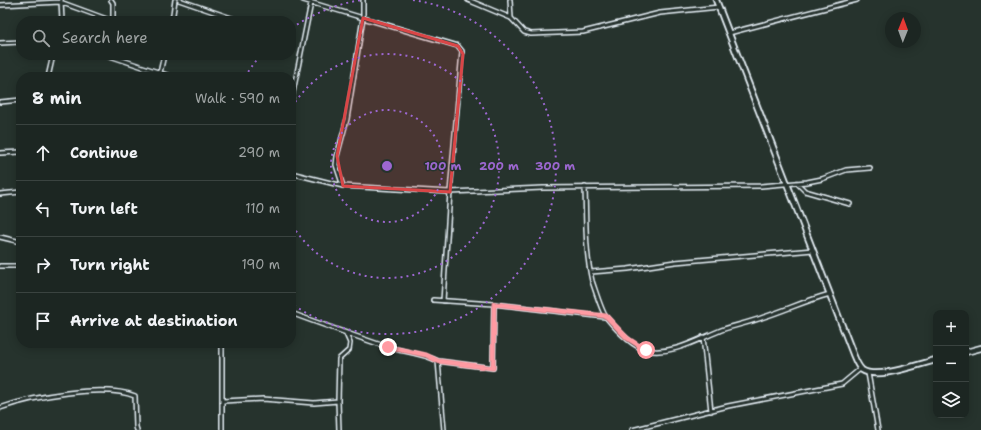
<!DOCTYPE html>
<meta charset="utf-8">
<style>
:root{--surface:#1c2622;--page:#252e2a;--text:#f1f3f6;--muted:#a0a5a5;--line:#3a4340}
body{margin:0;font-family:"Shantell Sans",sans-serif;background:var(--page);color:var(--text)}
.controls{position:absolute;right:12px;bottom:12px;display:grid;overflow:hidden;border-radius:8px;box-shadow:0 2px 10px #0003}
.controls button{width:36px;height:36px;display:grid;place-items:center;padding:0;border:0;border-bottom:1px solid var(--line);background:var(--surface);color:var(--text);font:20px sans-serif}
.compass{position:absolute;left:885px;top:12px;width:36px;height:36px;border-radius:50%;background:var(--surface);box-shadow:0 2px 10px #0003;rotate:1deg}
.stop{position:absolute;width:12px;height:12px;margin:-9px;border:3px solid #ff9aa2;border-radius:50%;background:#fff}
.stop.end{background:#ff9aa2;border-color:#fff;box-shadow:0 1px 4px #0008}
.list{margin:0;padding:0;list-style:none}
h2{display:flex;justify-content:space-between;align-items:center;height:52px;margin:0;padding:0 16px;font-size:17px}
h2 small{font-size:13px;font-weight:400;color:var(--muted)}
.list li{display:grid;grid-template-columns:26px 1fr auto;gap:12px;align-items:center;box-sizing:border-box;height:56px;padding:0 16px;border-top:1px solid var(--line)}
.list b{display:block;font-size:15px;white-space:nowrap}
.list em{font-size:13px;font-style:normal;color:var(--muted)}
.icon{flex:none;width:22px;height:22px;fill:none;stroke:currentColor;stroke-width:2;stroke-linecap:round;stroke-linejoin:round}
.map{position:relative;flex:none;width:981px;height:430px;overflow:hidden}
.search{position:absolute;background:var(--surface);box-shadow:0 2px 10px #0003;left:16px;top:16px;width:280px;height:44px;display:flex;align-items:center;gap:10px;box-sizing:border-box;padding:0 14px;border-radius:16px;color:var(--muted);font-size:15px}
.panel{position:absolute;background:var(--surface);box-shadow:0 2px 10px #0003;left:16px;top:72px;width:280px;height:276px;border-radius:16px}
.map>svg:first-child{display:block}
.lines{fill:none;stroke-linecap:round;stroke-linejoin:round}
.street-casing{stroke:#e8f1f8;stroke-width:6}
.secondary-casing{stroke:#e8f1f8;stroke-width:8}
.street{stroke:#26332d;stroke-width:3}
.secondary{stroke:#26332d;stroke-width:4.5}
.route{stroke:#ff9aa2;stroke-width:5}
.marked{fill:#d94647;fill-opacity:0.2;stroke:#d94647;stroke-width:3;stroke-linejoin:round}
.ring{fill:none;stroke:#9c67d0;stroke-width:2;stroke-dasharray:2 4}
.centre{fill:#9c67d0;stroke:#26332d;stroke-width:2}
.ring-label{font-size:12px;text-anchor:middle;font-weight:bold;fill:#9c67d0;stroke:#26332d;stroke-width:3;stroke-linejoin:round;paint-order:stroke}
</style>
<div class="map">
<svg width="981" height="430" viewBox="0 0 981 430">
<rect width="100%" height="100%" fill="#26332d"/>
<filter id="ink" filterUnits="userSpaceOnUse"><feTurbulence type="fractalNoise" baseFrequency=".025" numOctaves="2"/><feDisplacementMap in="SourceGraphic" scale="8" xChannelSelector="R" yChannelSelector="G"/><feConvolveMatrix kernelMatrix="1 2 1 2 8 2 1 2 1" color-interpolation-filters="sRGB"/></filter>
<g filter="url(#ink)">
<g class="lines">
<g class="street-casing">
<path id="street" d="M61,0l1,21
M111,0l2,3v18
M179,0l61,21
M303,0l60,18v-18
M468,0l43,18 13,14 7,2 52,-2 77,-19 59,-6
M510,0l1,18
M0,5l60,-3 52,19
M172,21l3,-21
M729,33l128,-33
M0,43l21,-1
M107,55l66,22
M48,77l5,-22
M159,77l5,-22
M0,102l21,-2
M291,102l20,-99
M0,153l21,-1
M291,173l52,13 107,6 -7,109
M797,183l8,8 45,13
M343,186l-7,-21 1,-9 10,-37 16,-101 95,28 4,5 -12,141 93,-4 218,-2 46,-4 15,-3 24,-9 24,-2
M585,187c1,31 0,64 7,94 3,8 9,29 14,36 9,11 26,29 40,33 26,6 54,-12 78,-21 13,-4 27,-7 40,-12 22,-7 43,-17 66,-23
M0,194l21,-2
M0,237l21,5
M0,266h21
M591,272l37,-3 47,-7 138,-12
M433,300l61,4 111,13
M291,313c32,12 64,23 96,34 17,5 35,6 51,14l6,69
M703,337l8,74
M222,343v87
M438,361l55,7 1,-64
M868,373l10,57
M223,401l40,-2 51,4 24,-2
M0,408c31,-11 104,-25 135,-12l1,31 1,3
M339,430l-1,-29 1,-42 10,-9 1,-7 -4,-9
M632,430l96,-24 114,-22 18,-15"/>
</g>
<g class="secondary-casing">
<path id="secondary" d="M716,0l137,354c2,5 5,13 9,16 15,10 57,-6 74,-10
M966,352l15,-4"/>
</g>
<use href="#street" class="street"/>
<use href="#secondary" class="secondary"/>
</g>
</g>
<g class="lines" filter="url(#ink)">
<path class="route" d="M388,347l38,8 12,6 55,7 1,-64 112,12 21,22 19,12"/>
</g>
<path class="marked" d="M363,18l95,28 5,8 -13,138 -107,-6 -6,-30z"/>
<g class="ring">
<circle cx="387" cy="166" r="56"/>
<path d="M292 107A112 112 0 1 1 292 225"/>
<path d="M245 77A168 168 0 0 1 260 56M292 28A168 168 0 0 1 361 0M413 0A168 168 0 1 1 292 304"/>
</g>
<circle cx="387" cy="166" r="6" class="centre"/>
<g class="ring-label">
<text x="443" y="170">100 m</text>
<text x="499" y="170">200 m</text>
<text x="555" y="170">300 m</text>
</g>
</svg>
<div class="controls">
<button>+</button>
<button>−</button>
<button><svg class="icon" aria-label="layers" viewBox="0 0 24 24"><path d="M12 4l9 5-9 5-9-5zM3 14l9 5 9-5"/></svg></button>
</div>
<svg class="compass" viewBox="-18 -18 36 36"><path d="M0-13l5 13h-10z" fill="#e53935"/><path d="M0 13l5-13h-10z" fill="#a0a5a5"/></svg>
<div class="stop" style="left:646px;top:350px"></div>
<div class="stop end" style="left:388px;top:347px"></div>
<div class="search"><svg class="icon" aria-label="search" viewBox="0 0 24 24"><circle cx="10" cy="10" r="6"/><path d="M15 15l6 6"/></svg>Search here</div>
<section class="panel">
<h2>8 min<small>Walk · 590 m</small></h2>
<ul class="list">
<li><svg class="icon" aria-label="ahead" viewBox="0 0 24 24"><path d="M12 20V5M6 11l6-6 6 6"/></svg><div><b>Continue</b></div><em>290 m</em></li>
<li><svg class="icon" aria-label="left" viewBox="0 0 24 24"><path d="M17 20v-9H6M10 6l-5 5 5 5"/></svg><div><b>Turn left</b></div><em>110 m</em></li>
<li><svg class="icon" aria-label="right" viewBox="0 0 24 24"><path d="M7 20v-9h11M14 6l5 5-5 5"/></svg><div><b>Turn right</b></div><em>190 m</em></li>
<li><svg class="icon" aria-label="arrive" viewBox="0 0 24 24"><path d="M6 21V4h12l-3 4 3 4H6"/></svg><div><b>Arrive at destination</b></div></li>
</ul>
</section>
</div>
